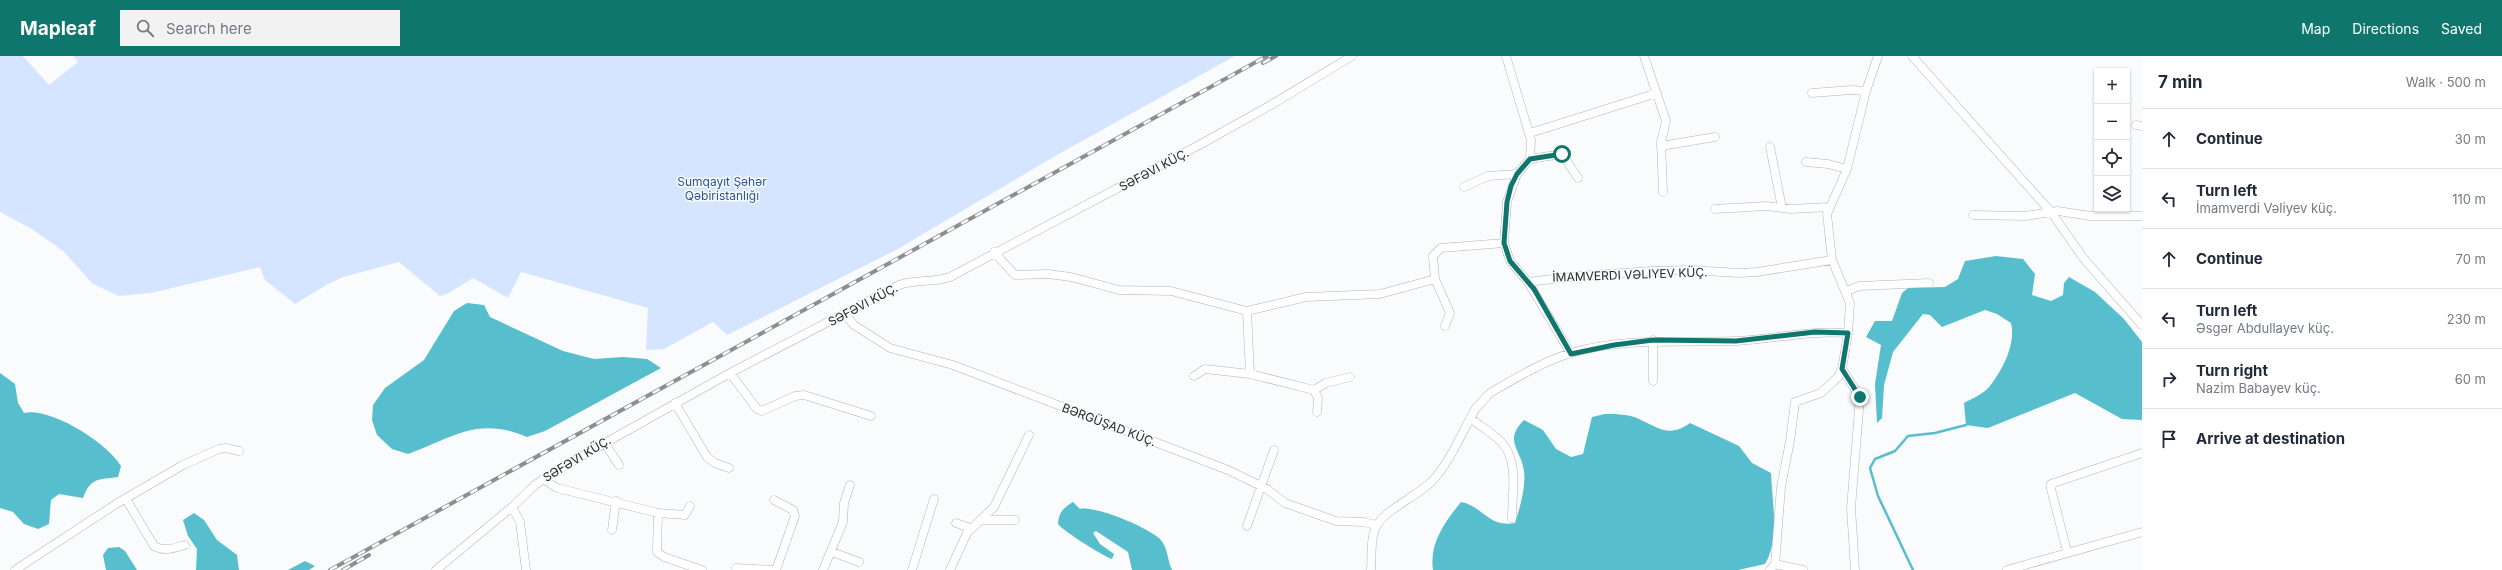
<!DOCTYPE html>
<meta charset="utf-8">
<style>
:root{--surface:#fff;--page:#f2f2f3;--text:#1f2937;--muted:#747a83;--line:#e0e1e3;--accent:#0f766e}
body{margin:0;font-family:Inter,sans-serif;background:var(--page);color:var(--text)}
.controls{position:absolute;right:12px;top:12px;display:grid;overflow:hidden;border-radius:0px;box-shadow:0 1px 3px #0004}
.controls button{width:36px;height:36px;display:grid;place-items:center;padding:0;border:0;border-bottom:1px solid var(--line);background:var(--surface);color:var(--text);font:20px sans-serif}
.stop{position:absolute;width:12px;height:12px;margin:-9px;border:3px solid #0f766e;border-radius:50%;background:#fff}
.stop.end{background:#0f766e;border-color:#fff;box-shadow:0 1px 4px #0008}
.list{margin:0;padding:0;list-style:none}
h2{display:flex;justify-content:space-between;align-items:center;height:52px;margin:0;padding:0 16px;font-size:17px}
h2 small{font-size:13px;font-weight:400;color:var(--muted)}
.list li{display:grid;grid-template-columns:26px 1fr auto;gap:12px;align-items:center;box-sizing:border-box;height:60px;padding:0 16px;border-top:1px solid var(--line)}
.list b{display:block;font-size:15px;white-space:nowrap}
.list p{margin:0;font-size:13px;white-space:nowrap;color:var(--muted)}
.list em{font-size:13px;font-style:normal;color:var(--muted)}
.icon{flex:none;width:22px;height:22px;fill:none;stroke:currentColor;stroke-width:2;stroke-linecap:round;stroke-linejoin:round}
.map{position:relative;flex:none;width:2142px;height:514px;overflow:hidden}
header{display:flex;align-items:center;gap:24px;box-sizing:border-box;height:56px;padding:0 20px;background:var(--accent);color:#fff}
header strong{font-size:19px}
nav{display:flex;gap:22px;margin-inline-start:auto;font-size:14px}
.search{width:280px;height:36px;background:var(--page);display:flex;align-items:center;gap:10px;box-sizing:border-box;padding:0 14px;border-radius:0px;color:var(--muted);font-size:15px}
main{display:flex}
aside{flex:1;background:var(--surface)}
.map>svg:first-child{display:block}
.green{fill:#d5e5ff}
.water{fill:#56becd}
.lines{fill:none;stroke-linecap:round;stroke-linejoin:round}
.stream{stroke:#56becd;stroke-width:2.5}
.street-casing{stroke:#b1b3b5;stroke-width:9}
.street{stroke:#fff;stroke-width:8}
.rail-casing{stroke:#8d8e8f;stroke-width:4}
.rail{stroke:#fafbfd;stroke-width:2.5;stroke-dasharray:8;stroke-linecap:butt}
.route{stroke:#0f766e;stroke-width:5}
.labels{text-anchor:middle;stroke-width:3;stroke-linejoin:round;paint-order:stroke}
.street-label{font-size:12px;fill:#282829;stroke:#fafbfd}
.park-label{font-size:12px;fill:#27539b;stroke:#fafbfd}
</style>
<header>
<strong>Mapleaf</strong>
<div class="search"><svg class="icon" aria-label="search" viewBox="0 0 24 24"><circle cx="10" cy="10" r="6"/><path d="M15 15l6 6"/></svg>Search here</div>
<nav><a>Map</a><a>Directions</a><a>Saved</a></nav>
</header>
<main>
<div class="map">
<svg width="2142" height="514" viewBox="0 0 2142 514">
<rect width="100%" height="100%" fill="#fafbfd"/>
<path class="green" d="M0,0h23l26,29 29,-23 -5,-6h1162l-178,99 -161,95 -169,85 -14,-13 -49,27 -18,1 2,-42 -127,-36 -13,26 -35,-20 -24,15 -9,3 -41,-34 -56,15 -15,7 -33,20 -30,-24 -5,-13 -109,26 -32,3 -26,-12 -30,-33 -31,-22 -32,-17z"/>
<path class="water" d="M1996,200l27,3 12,15 -3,21 19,6 12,-6 1,-12 5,-6 26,15 29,27 18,23v78l-20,-1 -47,-26 -87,35 -22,-3 -2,-22c7,-4 20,-9 26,-17 13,-17 26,-42 21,-63l-14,-9 -12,-4 -43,17 -12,-12 -7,-1 -30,38 -9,33 -2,33 -5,5 -2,-39 6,-39 -15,-8 9,-16h17l10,-28 6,-5 37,-1 13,-8 7,-18z
M467,247l17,2 6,12 73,34 31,8 29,-2 24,2 14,9 -116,63 -18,6c-49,-21 -73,0 -119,17l-16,-5 -15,-14 -5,-15 1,-15 12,-17 39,-28 30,-49z
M0,317l15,11 3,19 6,10c27,-6 83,30 97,53l-3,11c-20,3 -27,0 -35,21l-24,-4 -8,6 -2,24 -11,5 -14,-5 -11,-12 -13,-4z
M1605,358c11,0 23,0 34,5 20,9 30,19 51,4l49,23 13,17 19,10c1,28 9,66 -6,91l-27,6h-305c-4,-27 12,-48 28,-68 22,4 27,26 54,21 5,-16 11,-35 9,-52 -3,-22 -21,-30 0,-51l19,10 13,19 15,8 12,-3 9,-37z
M1073,446l7,7c15,-4 69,19 80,30 8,9 7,20 12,31h-40l-4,-18 -32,-21 -3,2 7,11 14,10 -2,5c-9,-3 -49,-28 -54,-35 1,-12 5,-16 15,-22z
M194,457l10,7 13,20 20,15 2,15h-43l1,-21 -9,-13 -5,-16z
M119,491l6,4 12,19h-31l-3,-15 5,-7z
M305,505l10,5 -6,4h-21z"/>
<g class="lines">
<path class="stream" d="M1913,514l-35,-74 -8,-28 5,-9 20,-8 13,-15 27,-3 31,-8"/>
<g class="street-casing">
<path id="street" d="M1506,0l25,84 -1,19 -13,15 -10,28 -3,41 6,18 18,21 50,-6 74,-5 40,-1 47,3 18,-1 75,-12
M1644,0l22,65 -5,21 2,50
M1912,0l139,156 33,47 58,66
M1812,37l39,-3 15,1
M2136,69l6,1
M1530,77l127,-40
M1661,90l54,-9
M1770,91l12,61
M1530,103l32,-5 16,24
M1806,106l22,2 19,5
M1464,131l24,-11 29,-2
M1715,153l51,-3 24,3 39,-2
M1973,159l52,1 33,-5 32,5h52
M994,196l21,23 33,-1 23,3 48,13 52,1 76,20
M1435,223l15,34 -5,13
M1528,226l43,72
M1847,235l12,-5 70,-3
M845,259l9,10 36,23 63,17 275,105 39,19 18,14 51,18 28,1 12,3
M1653,284v41
M730,317l27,36 5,2 33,-15 9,-1 67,21
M1194,320l11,-7 45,5
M1314,334l12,-7 24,-6
M675,347l32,54 8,6 14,5
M1317,356l1,-14 -4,-8 -64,-16 -3,-63 59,-14 74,-3 55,-15 -2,-23 8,-8 63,-5
M1470,362c10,8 23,15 32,25 17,18 10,52 10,75
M604,386l15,23
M543,423l14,9 101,25 27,2 5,-9
M126,443l28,47c11,6 20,2 31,-1
M774,444l19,10 2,6 -19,54
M512,451l8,15 6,48
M658,457l-1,39 7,5 38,13
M980,464h35
M956,467l14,5
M1247,470l27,-76
M612,474l4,-29
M2067,495l-16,-62v-5l91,-31
M832,496l27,10
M1775,508l28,6
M736,512l38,2
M15,514l101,-66 67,-39 36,-16 7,-1 13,3
M436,514l76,-63 23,-22 22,-15 173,-97 169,-88c16,-6 34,-2 51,-8l251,-133 70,-39 81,-49
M823,514l20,-48 1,-19 6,-18
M912,514l22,-71
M950,514l17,-37 27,-26 35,-72
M1371,514c1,-14 -1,-33 6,-45 10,-17 42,-29 57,-46 17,-19 29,-49 42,-71l14,-15c26,-15 52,-31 81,-40 55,-16 110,-10 166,-12 37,-2 73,-11 111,-8
M1770,514l5,-6 6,-77 9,-46 5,-39 26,-9 17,-16 4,-8
M1855,514l-4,-62 9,-111 -18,-28 6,-36 2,-30 -18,-43 -5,-46 20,-45 19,-78 12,-35
M2007,514l135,-38"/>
</g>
<use href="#street" class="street"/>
<g class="rail-casing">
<path id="rail" d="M1263,7l13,-7
M330,514l937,-514
M343,514l26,-15"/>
</g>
<use href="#rail" class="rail"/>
</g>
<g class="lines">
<path class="route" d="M1562,98l-32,5 -13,15 -6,12 -4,16 -3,41 6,18 24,28 37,65 43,-9 39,-5 83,1 79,-9 33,1 -6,36 18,28"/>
</g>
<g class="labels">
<g class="street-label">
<text transform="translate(1154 114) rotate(-28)" y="4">SƏFƏVI KÜÇ.</text>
<text transform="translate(1630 219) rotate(-2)" y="4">İMAMVERDI VƏLIYEV KÜÇ.</text>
<text transform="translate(863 249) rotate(-28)" y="4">SƏFƏVI KÜÇ.</text>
<text transform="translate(1109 369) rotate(21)" y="4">BƏRGÜŞAD KÜÇ.</text>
<text transform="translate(577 403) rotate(-31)" y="4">SƏFƏVI KÜÇ.</text>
</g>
<g class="park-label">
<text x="722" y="130">Sumqayıt Şəhər<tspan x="722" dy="14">Qəbiristanlığı</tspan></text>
</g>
</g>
</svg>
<div class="controls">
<button>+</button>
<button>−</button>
<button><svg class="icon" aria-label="locate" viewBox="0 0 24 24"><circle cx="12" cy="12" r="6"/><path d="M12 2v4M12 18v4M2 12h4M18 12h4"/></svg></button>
<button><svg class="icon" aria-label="layers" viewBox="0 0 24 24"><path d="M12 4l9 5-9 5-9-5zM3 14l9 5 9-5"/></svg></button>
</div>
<div class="stop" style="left:1562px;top:98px"></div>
<div class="stop end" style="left:1860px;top:341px"></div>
</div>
<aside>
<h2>7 min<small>Walk · 500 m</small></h2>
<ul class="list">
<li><svg class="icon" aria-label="ahead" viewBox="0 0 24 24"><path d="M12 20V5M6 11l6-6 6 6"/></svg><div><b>Continue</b></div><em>30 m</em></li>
<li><svg class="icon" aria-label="left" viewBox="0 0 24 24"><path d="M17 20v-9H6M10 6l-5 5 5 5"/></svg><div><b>Turn left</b><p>İmamverdi Vəliyev küç.</p></div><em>110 m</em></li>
<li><svg class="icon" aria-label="ahead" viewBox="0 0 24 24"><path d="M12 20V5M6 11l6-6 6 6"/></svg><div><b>Continue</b></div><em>70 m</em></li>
<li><svg class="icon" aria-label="left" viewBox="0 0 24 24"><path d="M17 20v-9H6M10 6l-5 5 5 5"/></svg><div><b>Turn left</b><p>Əsgər Abdullayev küç.</p></div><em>230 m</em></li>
<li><svg class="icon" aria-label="right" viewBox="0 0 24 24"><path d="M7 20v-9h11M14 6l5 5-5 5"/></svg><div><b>Turn right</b><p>Nazim Babayev küç.</p></div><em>60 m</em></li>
<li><svg class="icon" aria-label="arrive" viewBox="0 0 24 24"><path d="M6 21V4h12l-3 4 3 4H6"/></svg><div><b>Arrive at destination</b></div></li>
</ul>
</aside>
</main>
